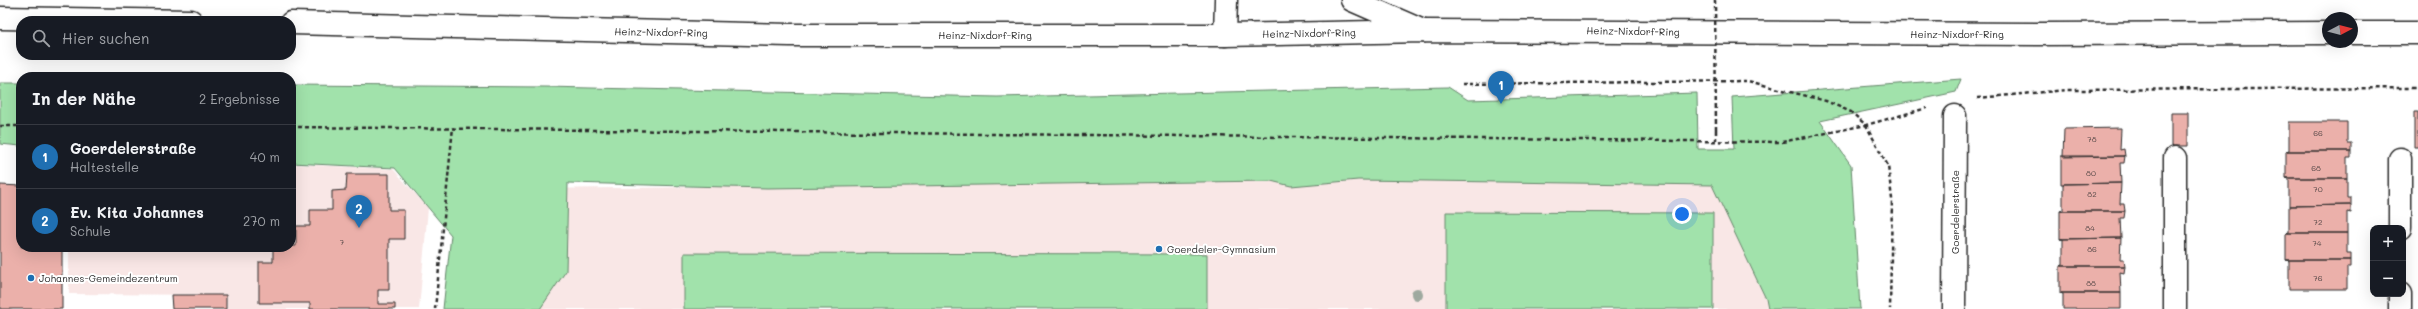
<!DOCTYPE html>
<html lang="de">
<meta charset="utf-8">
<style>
:root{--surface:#171b24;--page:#242831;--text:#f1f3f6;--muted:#9ea1a6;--line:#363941;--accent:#1f6fb2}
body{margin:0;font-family:Mali,sans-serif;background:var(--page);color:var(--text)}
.controls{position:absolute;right:12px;bottom:12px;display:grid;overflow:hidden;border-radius:8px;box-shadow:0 4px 16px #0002}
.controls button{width:36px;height:36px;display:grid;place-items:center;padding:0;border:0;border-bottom:1px solid var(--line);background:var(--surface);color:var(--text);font:20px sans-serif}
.compass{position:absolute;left:2322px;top:12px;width:36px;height:36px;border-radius:50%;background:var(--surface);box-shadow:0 4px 16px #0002;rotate:83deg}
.you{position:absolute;left:1682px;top:214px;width:14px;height:14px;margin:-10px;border:3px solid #fff;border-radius:50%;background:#1a73e8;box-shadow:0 0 0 6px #1a73e833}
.badge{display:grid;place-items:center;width:26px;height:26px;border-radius:50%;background:var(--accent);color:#fff;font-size:13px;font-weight:700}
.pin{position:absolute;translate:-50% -33px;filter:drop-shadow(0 1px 2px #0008)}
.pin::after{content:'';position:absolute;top:21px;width:14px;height:12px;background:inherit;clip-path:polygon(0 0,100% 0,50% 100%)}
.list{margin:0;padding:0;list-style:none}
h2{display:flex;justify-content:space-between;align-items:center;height:52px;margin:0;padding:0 16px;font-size:17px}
h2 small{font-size:13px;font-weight:400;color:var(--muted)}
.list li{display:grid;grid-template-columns:26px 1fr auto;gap:12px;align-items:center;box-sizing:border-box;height:64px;padding:0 16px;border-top:1px solid var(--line)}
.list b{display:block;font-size:15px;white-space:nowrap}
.list p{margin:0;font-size:13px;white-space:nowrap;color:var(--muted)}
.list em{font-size:13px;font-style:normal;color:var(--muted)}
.icon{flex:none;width:22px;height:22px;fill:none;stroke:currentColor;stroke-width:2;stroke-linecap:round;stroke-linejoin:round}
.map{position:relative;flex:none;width:2418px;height:309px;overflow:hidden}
.search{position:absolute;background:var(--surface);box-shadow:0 4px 16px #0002;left:16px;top:16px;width:280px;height:44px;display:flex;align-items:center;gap:10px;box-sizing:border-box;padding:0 14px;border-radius:16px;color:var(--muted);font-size:15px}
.panel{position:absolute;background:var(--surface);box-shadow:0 4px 16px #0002;left:16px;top:72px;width:280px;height:180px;border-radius:16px}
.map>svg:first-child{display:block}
.built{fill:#f9e7e6}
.green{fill:#a1e2ab;stroke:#66866b}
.building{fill:#ebb0aa;stroke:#2b2b2b}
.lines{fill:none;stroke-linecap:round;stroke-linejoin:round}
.minor-casing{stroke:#2b2b2b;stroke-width:25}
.major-casing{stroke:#2b2b2b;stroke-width:25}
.path{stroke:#2b2b2b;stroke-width:2.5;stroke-dasharray:4 3;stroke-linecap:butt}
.minor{stroke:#fff;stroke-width:22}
.major{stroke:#fff;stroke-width:22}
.path-bridge{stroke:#2b2b2b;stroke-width:2.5;stroke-dasharray:4 3;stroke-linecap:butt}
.tree{fill:#9ea99f}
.poi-dot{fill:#1f6fb2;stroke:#fff;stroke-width:1.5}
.labels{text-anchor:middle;stroke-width:4;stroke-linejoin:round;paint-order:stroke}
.number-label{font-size:8px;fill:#5b4c4b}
.street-label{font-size:10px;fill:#2b2b2b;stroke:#fff}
.poi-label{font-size:10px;fill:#2b2b2b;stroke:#fff;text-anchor:start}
</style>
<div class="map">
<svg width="2418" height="309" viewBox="0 0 2418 309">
<rect width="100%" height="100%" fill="#fff"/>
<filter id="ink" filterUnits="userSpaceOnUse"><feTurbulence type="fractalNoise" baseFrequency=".025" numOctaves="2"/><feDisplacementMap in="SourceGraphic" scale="8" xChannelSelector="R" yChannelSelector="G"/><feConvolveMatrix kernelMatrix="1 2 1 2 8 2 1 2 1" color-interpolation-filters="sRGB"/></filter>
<g filter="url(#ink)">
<path class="built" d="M291,164l102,5 35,39 -9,101h-192l-1,-14 -157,-1v-47h222z
M1792,174l3,135h-1275l10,-120z"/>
<path class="green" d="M1961,79l-5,13 -136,29 31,44 9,144h-92l-2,-10 -54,-114 -354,-5 -67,6 -20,-5 -504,7 -199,-5 -2,88 -26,38h-97l8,-74 -56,-67 -104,-5v-78l254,2 452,10 451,-10 20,13 229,-7 1,56h36l-2,-52z
M0,83h21v63l-21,-2z
M1446,212l267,1v96h-267z
M684,253l523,1v55h-523z"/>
<path class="building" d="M2414,112h4v35h-4z
M2171,113h17v33h-17z
M2289,122h58v21h4v8h-65l3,-1z
M2121,128l-1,22 4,-1 1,7 -62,1 1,-28z
M2286,151h65v7h-4v20h-61z
M2061,156h64l-1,7h-4l1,20 -60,1z
M347,174h42v36h15v29h-15v51h-11v14h17v5h-85v-6h-51v-41h14v-15l23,-1v-20h14v-16h22v-19l14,-1z
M2286,178h61v20h4v7l-62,1v-27z
M2121,183l-1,21h4l1,7h-65h3v-27z
M0,185l21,1v61h41v62h-62z
M2351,205v8l-4,-1v21h-61l3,-1v-26z
M2060,211h65l-1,7h-4l1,20 -61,1z
M2286,233h61v20h4v7h-65z
M2121,238l-1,21h4l1,7h-65l3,-1v-26h-3z
M2286,260h65v7h-4v22h-58v-28z
M2060,266h65l-1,7 -4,-1 1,21h-61z
M2060,293h61v16h-58v-15z
M171,295h55v14h-54z"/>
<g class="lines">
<g class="minor-casing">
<path id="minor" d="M1352,0l71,31
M1225,35l1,-35
M2175,158v151
M2400,228v-69
M1954,309l1,-193
M2400,309v-15"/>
</g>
<g class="major-casing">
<path id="major" d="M0,18l191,3
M291,23l499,12h435l198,-4 616,3 289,-1
M2352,33h66"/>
</g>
<path class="path" d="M1462,84l286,-3 78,20 25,11 15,13 22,41 4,33 -2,110
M1977,98l90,-8 351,-2
M0,126h21
M291,127l1491,15 84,-17 61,-17
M1716,130v10
M435,309l18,-182"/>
<use href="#minor" class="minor"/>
<use href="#major" class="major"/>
<path class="path-bridge" d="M1715,0l1,130"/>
</g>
<circle class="tree" cx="1417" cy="294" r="6"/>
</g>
<g class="poi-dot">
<circle cx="1159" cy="249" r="4"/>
<circle cx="31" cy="278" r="4"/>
</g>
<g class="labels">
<g class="number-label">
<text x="2318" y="136">66</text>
<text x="2092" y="142">78</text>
<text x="2316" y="171">68</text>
<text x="2091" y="176">80</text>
<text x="2318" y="192">70</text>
<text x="2092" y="197">82</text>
<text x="2318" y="225">72</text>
<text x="2090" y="231">84</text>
<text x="342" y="245">7</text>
<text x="2317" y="246">74</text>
<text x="2092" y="252">86</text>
<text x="2318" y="281">76</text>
<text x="2091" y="286">88</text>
</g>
<g class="street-label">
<text transform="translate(1633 31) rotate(1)" y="4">Heinz-Nixdorf-Ring</text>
<text transform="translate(661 32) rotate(1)" y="4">Heinz-Nixdorf-Ring</text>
<text transform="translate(1309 33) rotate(-1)" y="4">Heinz-Nixdorf-Ring</text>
<text x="1957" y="38">Heinz-Nixdorf-Ring</text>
<text x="985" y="39">Heinz-Nixdorf-Ring</text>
<text transform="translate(1955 212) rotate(-90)" y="4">Goerdelerstraße</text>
</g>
<g class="poi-label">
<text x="1167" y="253">Goerdeler-Gymnasium</text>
<text x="39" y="282">Johannes-Gemeindezentrum</text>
</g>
</g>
</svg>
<div class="controls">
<button>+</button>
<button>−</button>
</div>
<svg class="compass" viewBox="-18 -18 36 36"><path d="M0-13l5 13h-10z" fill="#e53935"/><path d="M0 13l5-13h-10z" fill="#9ea1a6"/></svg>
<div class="you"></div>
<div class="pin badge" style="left:1501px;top:104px">1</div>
<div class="pin badge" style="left:359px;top:228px">2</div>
<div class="search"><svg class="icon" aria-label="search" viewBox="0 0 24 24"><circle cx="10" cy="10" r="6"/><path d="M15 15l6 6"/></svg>Hier suchen</div>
<section class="panel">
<h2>In der Nähe<small>2 Ergebnisse</small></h2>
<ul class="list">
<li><span class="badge">1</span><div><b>Goerdelerstraße</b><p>Haltestelle</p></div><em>40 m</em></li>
<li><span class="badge">2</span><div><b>Ev. Kita Johannes</b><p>Schule</p></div><em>270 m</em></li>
</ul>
</section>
</div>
